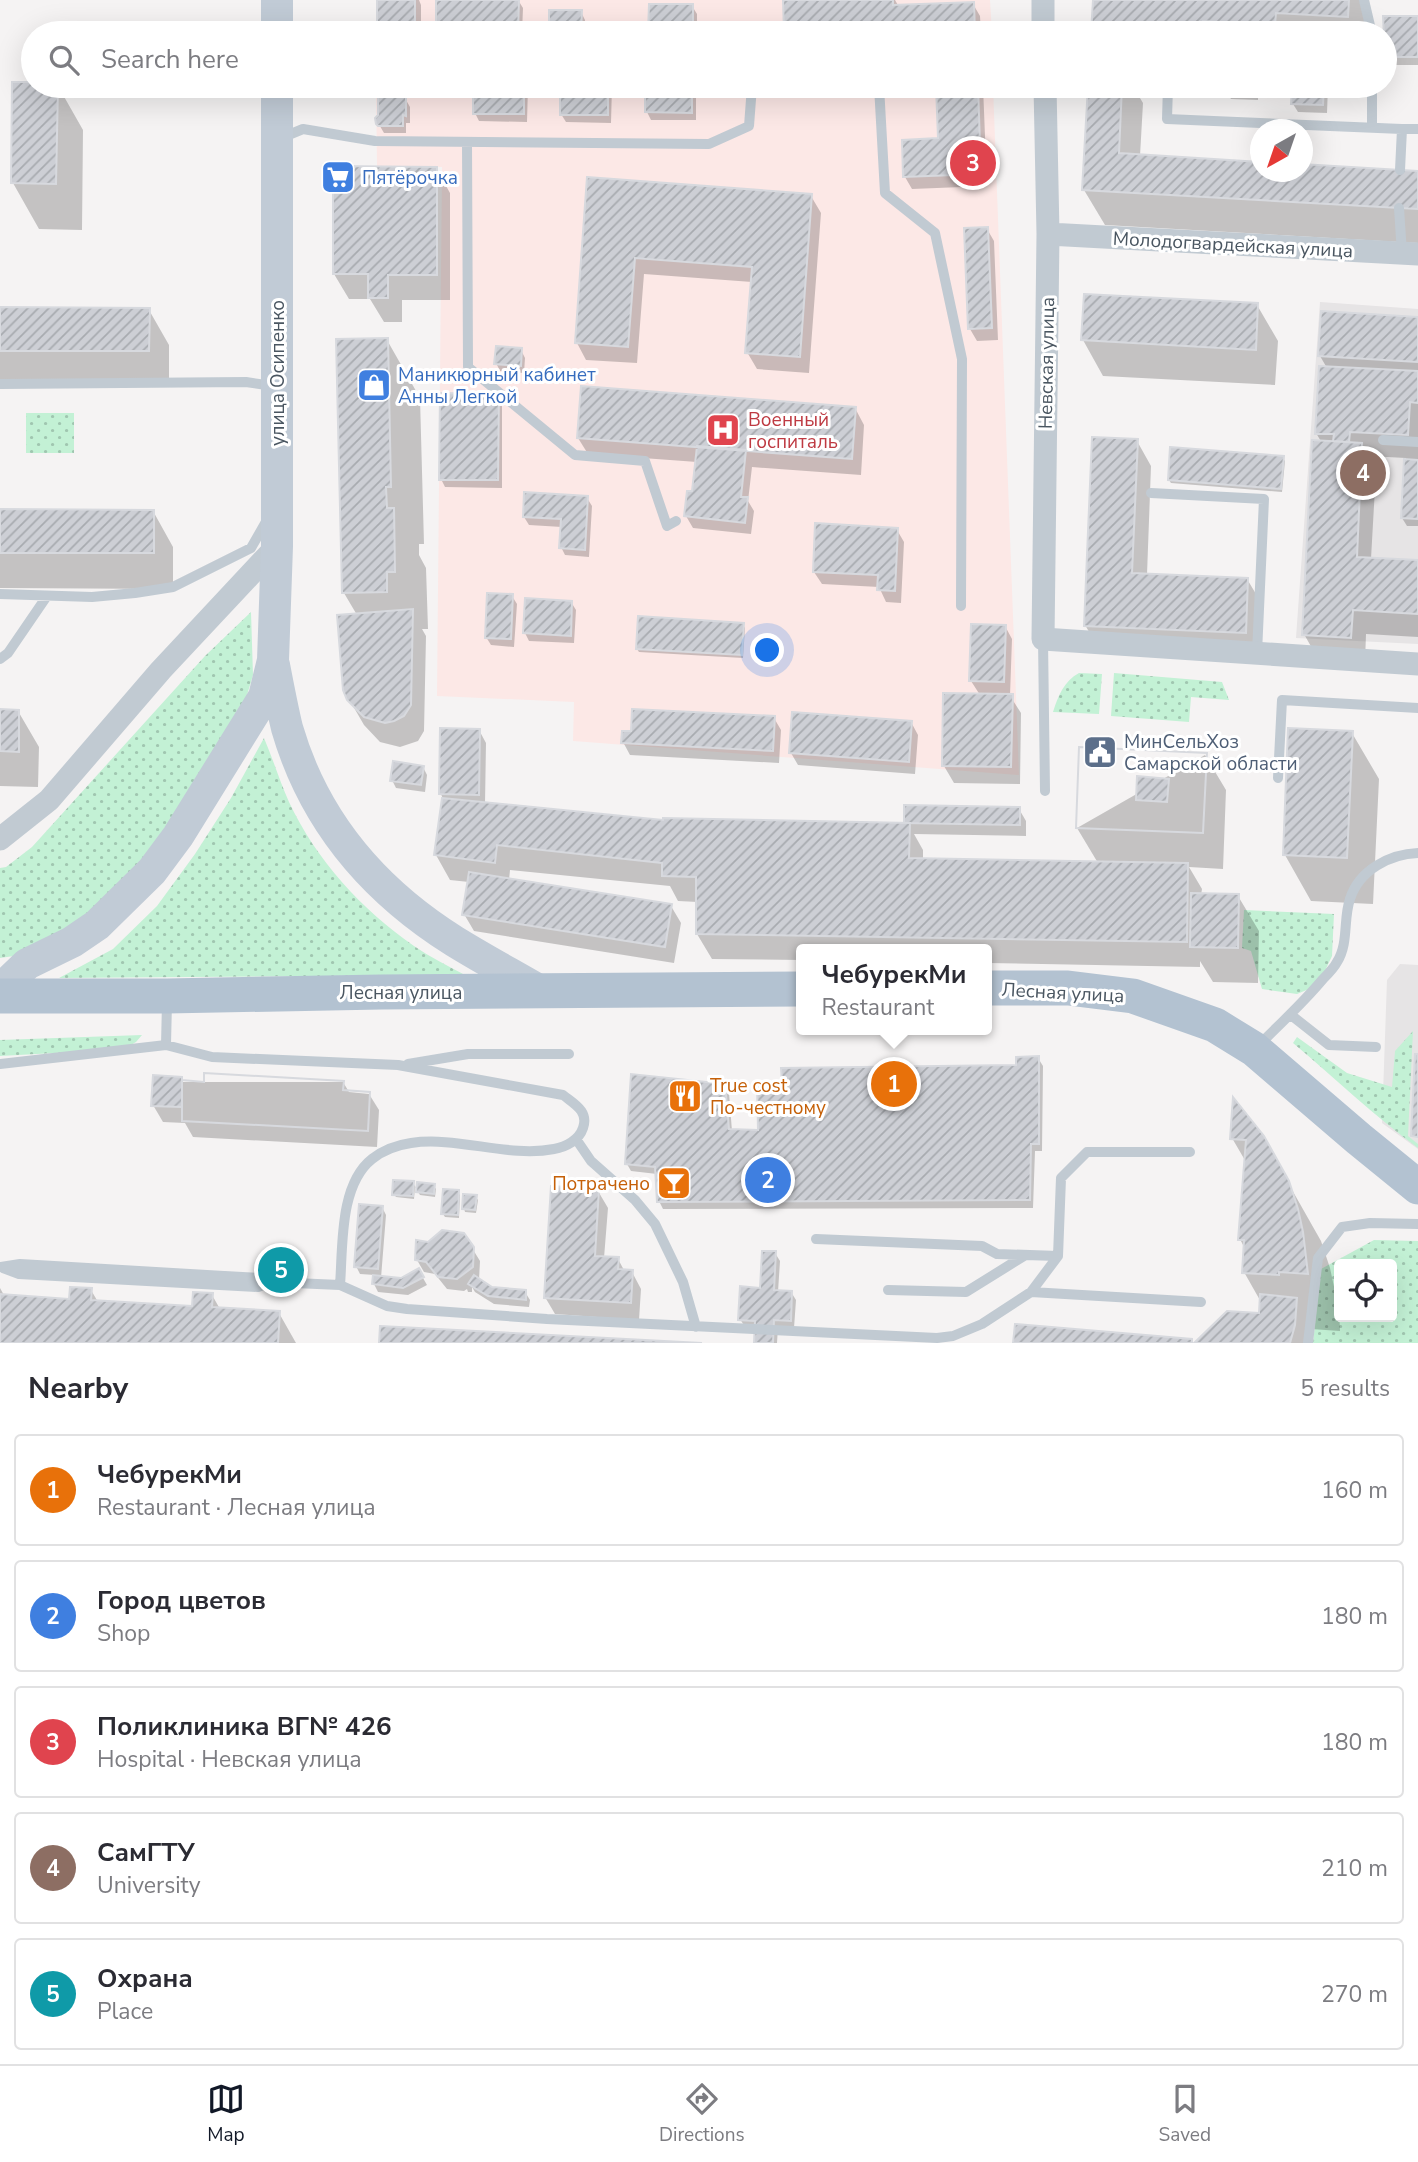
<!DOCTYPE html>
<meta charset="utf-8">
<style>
:root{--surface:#fff;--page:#f7f7f7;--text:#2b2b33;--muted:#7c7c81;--line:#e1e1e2;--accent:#111827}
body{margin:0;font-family:"Nunito Sans",sans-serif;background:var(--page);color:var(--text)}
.controls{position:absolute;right:21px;bottom:21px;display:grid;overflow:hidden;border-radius:7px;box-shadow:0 7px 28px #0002}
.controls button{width:63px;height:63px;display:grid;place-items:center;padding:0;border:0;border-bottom:2px solid var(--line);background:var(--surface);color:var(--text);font:35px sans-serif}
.compass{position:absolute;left:1250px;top:119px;width:63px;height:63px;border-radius:50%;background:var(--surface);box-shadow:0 7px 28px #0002;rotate:220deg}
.you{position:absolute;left:768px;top:651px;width:24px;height:24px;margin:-18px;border:5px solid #fff;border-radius:50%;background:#1a73e8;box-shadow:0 0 0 10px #1a73e833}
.badge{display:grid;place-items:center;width:46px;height:46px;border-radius:50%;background:var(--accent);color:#fff;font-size:23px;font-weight:700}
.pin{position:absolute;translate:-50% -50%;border:4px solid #fff;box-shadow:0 2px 7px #0006}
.popup{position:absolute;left:796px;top:944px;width:196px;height:91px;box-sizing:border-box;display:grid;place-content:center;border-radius:7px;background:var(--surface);filter:drop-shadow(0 2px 5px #0005);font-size:23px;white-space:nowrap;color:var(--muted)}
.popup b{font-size:26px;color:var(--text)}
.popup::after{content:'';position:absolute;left:50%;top:100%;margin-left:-14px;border:14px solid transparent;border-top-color:var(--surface)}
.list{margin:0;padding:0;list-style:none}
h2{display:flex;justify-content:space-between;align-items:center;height:91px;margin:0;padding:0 28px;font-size:30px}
h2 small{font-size:23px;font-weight:400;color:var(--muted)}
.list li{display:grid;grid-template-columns:46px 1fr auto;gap:21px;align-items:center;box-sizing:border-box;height:112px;margin:0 14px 14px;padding:0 14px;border:2px solid var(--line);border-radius:7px}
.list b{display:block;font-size:26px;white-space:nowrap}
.list p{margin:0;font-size:23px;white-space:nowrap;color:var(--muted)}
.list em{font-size:23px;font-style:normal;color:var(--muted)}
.icon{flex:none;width:38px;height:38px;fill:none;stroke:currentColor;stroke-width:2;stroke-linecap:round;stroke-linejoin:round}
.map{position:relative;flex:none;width:1418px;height:1343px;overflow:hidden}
.search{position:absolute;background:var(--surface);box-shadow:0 7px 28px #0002;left:21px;right:21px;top:21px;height:77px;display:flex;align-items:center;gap:18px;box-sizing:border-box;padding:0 24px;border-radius:38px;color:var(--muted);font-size:26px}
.sheet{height:721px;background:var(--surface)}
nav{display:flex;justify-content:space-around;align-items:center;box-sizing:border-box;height:98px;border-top:2px solid var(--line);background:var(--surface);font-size:19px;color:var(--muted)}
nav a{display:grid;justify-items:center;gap:4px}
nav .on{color:var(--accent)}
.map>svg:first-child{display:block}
.education{fill:#e6e4e5}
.medical{fill:#fce8e6}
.grass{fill:url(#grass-dots);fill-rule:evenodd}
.shadow{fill:#0003}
.building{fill:url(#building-hatch);stroke:#d7d9de;stroke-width:2;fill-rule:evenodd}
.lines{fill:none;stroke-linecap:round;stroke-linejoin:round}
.lane{stroke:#c1cad2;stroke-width:10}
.street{stroke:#c1cad2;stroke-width:23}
.secondary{stroke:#c1cbd6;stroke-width:32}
.primary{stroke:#b3c2d1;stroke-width:35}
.labels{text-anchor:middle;stroke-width:6;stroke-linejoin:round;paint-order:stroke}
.shop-label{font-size:19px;fill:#366cbe;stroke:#fff;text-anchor:start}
.street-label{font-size:19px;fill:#4a5661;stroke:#fff}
.health-label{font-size:19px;fill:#be3a42;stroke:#fff;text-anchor:start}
.service-label{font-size:19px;fill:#4e5e75;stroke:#fff;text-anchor:start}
.food-label{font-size:19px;fill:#c56008;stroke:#fff;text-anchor:start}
</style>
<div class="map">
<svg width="1418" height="1343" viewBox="0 0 1418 1343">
<defs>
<pattern id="grass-dots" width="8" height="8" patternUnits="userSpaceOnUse" patternTransform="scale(1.75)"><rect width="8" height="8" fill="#c3f1d5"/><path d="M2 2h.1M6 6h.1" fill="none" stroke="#a0c6b0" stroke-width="1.8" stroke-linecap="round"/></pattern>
<pattern id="building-hatch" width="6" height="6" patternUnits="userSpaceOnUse" patternTransform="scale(1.75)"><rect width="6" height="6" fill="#cdcfd5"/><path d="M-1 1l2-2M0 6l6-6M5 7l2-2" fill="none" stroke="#a8abb0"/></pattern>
</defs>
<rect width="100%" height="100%" fill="#f5f3f3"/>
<path class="education" d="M1320,302l98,7v335l-122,-6z
M1400,964l18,1v184l-36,-26 5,-143z"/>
<path class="medical" d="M377,0h613l2,33h-615z
M376,86h617l26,689 -446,-34 1,-39 -137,-6 5,-529 -65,-1z"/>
<path class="grass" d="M26,413h48v40h-48z
M251,612l2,63 -9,30 -94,150 -68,67 -68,34 -14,2v-90l6,-1 26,-20 173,-191z
M1079,673l23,1 -3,40 -46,-2c5,-16 11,-31 26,-39z
M1114,673l108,9 7,18 -38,-3 -2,25 -78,-6z
M264,738c9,21 16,44 25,64 27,58 73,108 125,144 16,11 34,20 51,29l-406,3 54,-29 44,-43 38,-52 36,-56z
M1244,910l90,4 -2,42 -11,23 -12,10 -12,5 -35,-5 -11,-38 -9,-3z
M1413,1031l-5,105 10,8v4c-44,-32 -83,-70 -125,-105l4,-6 50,36 45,14 3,-36z
M142,1035l-6,7 -7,4 -37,5 -92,5v-16z
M1374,1240l44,1v102h-105l8,-74zM1339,1264h53v53h-53z"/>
<path class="shadow" d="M379,0h40l2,5v28h-42z
M438,0h80l5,8 -1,25h-84z
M784,0h111l4,7 74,-3 7,12 1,17h-195z
M1095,0h269l5,33h-276z
M650,5l42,1 5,8v19h-47z
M551,11l30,1 4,8v13h-34z
M1418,18v47h-28l-5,-8z
M14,84l44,2 25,44 -1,100 -43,-1 -26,-46z
M379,86h25l2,4v10l4,7v16h-4v10h-22l-7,-12 3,-9z
M475,86h53l-1,36 -48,-1 -4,-8z
M543,86h69l-1,37 -45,-1 -5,-8 1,-28z
M647,86h49v34h-45l-4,-8z
M938,86h45l4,100 -75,3 -7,-12 35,-37z
M1090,86h48l-1,7 6,10 -3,53 120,7v9l158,1v70l-313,-18 -21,-35z
M1227,86h31v14l-27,-1 -5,-8z
M1294,86h34l-1,27 -29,-1 -5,-8z
M436,168l14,25v107h-48v22h-18l-14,-23h-21l-15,-25z
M589,179l222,17 10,17 -12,160 -52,-4 -10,-17 5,-70 -108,-8 -7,89 -51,-3 -9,-17z
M987,229l7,12 4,99 -21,1 -7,-12z
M1257,305l21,36 -3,44 -172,-9 -20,-36z
M0,309l149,1 20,35v42l-169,-1z
M1418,319v207h-11l-5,-8 4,-60 -38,-2 8,14 -5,89 47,3v75l-52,-3 -1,28 -47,-3 -14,-25 18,-191 -6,-10 11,-65 -7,-12z
M387,340l33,58 4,146h-5v11l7,13 2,61h-6l4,7 -2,95 -6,10 -18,6 -20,-5 -16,-17 -15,-26 8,-84 -13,-22z
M521,350l4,8 -1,15 -24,-2 -4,-8z
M498,395l4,8v85l-57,-1 -4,-8z
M855,408l9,17 -3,50 -109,-8 -4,34 6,10 -3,23 -58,-6 -7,-12 8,-23 3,-31 -109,-8 -10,-16z
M1137,441l14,25 -4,109 100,4 15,25 -3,53 -159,-7 -15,-25z
M1283,458l2,3 -3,31 -111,-9 -2,-3z
M587,498l5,8 -3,51 -24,-2 -4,-8 1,-20 -33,-2 -5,-8z
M0,510l153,1 20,36v42l-173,-1z
M897,530l7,12 -3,61 -15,-1 -7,-15 -57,-3 -8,-12z
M512,596l5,8 -3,43 -23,-2 -5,-8z
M571,602l5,8 -2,33 -45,-2 -4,-8z
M743,625l2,3 -2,30 -104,-6 -2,-3z
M1005,626l7,13 -2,57 11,17 -1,71 -66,-1 -10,-17 36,-71 -9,-14z
M0,711h18l21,36 -1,40 -38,-1z
M774,718l7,12 -2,33 -149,-8 -7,-13z
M911,722l7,13 -3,39 -117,-9 -7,-12z
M479,730l7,13 -1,61 180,17 243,4 -2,-3 113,-13 7,12v15l-112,-2 9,16v10l175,3 -21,-35 128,-73 21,35 -3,79 -34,-2 13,22 -1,6 37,1 21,35 -1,52 -45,-1 -13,-21v6l-213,-4v-14h-186v11l-89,-1 -15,-25 1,-32 -20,-1 -8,-15 -160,-16 -1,10 162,26 10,17 -7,40 -200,-32 -10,-17 5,-32 -19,-2 -14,-25 7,-56 -2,-5z
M1352,733l27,46 -6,125 -62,-3 -26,-46z
M423,767l4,8 -2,17 -29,-4 -4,-8z
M1038,1058l5,8 -1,85h-7l-2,57 -370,1 -4,-8 -2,-27 -26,-3 -4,-7 97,-79 5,8 3,38h28l257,-64z
M183,1082h160l6,10 20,2 10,16 -2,37 -184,-10 -8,-14 -22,-1 -10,-17z
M1262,1137l59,104 9,27 9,42 1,21 -29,-2 -2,14h-113l64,-28 1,-13 -17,-30 1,-23 -5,-10 6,-77 -14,-24z
M413,1183l5,8 16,-5 2,3 -1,8 -15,-2 -5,-8 -1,12 -18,-2 -2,-3z
M598,1191l10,17 -4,50 14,1 7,13h7l9,17 -2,31 -84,-6 -10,-17z
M458,1192l2,3 -1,23 -14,-1 -2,-3z
M476,1197l2,3 -2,13 -11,-1 -1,-4z
M382,1207l4,8 -5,63 21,2 17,-9 8,14 -19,10 -30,-3 -4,-8 1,-9 -15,-1 -4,-8z
M472,1248l8,13 -1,19 13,9 33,3 5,8 -1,7 -35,-3 -19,-12 -3,-5v5h-4l-1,-3 -3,2 -17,-2 -12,-15 -11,-2 -7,-12z
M775,1253l5,8 -2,31h13l5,8 -2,28 -16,-1 -1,16h-21v-15l-11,-1 -5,-8 21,-30z
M278,1270h7l2,6h-7z
M0,1288l5,9 66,4 20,-11 7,12 96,6 18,-13 8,14 59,4 17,30h-296z"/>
<path class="building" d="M377,0h38v33h-38z
M436,0h83l-1,33h-44v-8h-8v8l-30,-1z
M783,0h110v5l81,-3 1,31h-74v-2l-117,2z
M1093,0h256l-1,17 -72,-4 -1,12 -72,-4 -1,12 -83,-3v3h-28z
M649,4h44v29h-45z
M549,10h33l-1,23h-32z
M1383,16h35v41h-33z
M12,82h21v4h25l-2,98 -45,-1z
M378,86h24v11h4v19l-3,-1v11h-25l-2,-2 -1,-6 3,-3z
M473,86h51v28h-51z
M560,86h48v29h-48z
M645,86h47v27l-47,-1z
M936,86h42l3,88 -78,3 -1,-37 36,-2z
M1088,86h34l-3,67 141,9v10h42v-8l116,7v38l-336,-19z
M1225,86h30l-1,6 -29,-1z
M1292,86h32l-1,19 -32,-1z
M333,166l104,1v108h-49v23h-20v-24h-35z
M587,177l225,17 -12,163 -55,-4 7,-86 -117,-9 -7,89 -53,-4z
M988,227l4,101 -24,1 -4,-101z
M1084,294l174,9 -2,47 -175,-10z
M0,307l150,1 -1,43h-149z
M1321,311l97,6v45l-100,-6z
M388,338l3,149h-5l1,21h7l1,64h-8v20l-45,1 -6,-254z
M496,346l26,2 -1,18 -27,-2z
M1319,366l99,5v32l-8,-1 -2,33 -58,-3 -1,10 -16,-1 1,-7h-19z
M581,386l275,21 -4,52 -275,-21z
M440,393l59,1 -1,86h-59z
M1092,437l46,2 -6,134 116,5 -2,55 -162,-7z
M1312,440l50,3 -5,114 61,3v54l-65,-4 -2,28 -49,-3z
M697,446l49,4 -5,47h7l-3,26 -61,-7 3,-25h5z
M1170,447l114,9 -3,33 -113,-9z
M1404,459l14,1v59l-17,-1z
M524,492l64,4 -3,54 -26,-2 2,-29 -38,-2z
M0,509l154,1v43h-154z
M815,523l83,5 -3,63 -18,-1 1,-15 -65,-3z
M487,593l26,1 -2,45 -26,-1z
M525,598l47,3 -1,35 -48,-3z
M413,609l-2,96 -7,11 -10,5 -9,2 -21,-6 -17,-17 -4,-10 -6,-75z
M638,616l106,7 -2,32 -106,-6z
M971,624l35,1 -2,57 -35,-1z
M943,693l70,1 -2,73 -69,-1z
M0,709l19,1v42l-19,-1z
M632,709l143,7 -2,35 -152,-8 1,-12h9z
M792,712l120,9 -3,41 -120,-9z
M440,728l40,1 -1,66 -40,-1z
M1288,728l65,3 -6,127 -64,-3z
M1079,747l128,6 -4,80 -127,-5zM1137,776l32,3 -2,23 -31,-2z
M1079,747l128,6 -4,80 -127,-5z
M393,761l31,5 -3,19 -31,-4z
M442,798l221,22v-2l247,5 -1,35 279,5 -1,79 -491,-8v-57l-34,-1v-13l-165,-18 -2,18 -61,-8z
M904,805l116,2v18l-116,-2z
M469,872l203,32 -7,43 -203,-32z
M1191,893l48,1 -1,54 -48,-1z
M1415,1054h3v83l-7,-1z
M1039,1056v88h-8l-1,56 -373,2 -2,-35 -30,-3 6,-90 94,10 4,45 29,1 -1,-47h25l-1,-15 235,-3v-8z
M204,1073l140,8 -1,9 27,2 -2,39 -186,-10v-14l-31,-1 2,-31 29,2v3l22,2z
M204,1073l140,8 -1,9 27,2 -2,39 -186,-10v-41l22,2z
M1233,1097l31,39 25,45 9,28 5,23 5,42 -29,-2v3l-37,-2 2,-33h-6l8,-100 -16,-1z
M393,1180l21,1 -1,15 -21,-1z
M417,1182l18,2 -1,10 -18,-2z
M551,1186l48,3 -4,67 24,1 -1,12 15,1 -2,33 -87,-5z
M443,1189l16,1 -1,25 -17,-1z
M463,1194l14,1 -2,15 -13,-1z
M359,1204l24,2 -5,63 -24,-2z
M442,1230l22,3 10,14 -1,20 -16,12 -19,-2 -12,-15 -11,-2 1,-20 12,2z
M762,1251h14l-2,39 18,1 -1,30 -17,-1 -1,23h-19l1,-22 -17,-1 2,-34 20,2z
M419,1268l5,9 -21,11 -31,-4 1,-9 28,3z
M474,1275l18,12 34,3v10l-38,-4 -20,-12z
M70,1287l22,1 -1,12 101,6 1,-14 20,1 -1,14 68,4 -2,32h-278v-49l69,5z
M1260,1294l37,4 -2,27 -5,18h-96l33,-32 32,2z
M1015,1324l177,15v4h-179z
M380,1326l322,17h-323z"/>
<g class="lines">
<path class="lane" d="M1364,0l7,30
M1339,33l32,-3v3
M879,86l6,107 50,40 27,126 -1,247
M1168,86l-1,33 235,10 -2,41
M1372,86v41
M1402,129h16
M281,138l22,-9 72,12 334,3 40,-18 3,-40
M467,142l1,225 107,88 70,6 22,65 9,-5
M1399,208l3,46
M0,384l246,-2 27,4
M1383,440l35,2
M1151,493l113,6 -7,154
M0,594l92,3 43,-4 38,-6 78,-39 16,-28
M1043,639l2,152
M0,659l8,-6 39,-57
M1278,778l4,-78 136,8
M1291,1015l38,30 47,2
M166,1045l46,12 186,8 165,30c11,9 26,16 20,33 -4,12 -17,19 -29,21 -45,9 -97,-13 -143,-6 -14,2 -29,8 -39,16 -33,26 -29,88 -32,126
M1259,1045c22,-22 44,-42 64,-66 5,-5 11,-11 14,-17 12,-19 6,-43 13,-63 9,-29 40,-45 68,-46
M0,1064l166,-19 1,-43
M408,1064l60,-10h101
M576,1139l15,22 44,39 20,24 28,58 13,45
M816,1239l166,7 15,8 61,2
M1,1267l19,-3 238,14 14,4 68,3 47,21 20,3 140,10 390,19 16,-2 29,-12 49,-32 170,10
M3,1268l16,6 239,13 13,-5
M888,1290l78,2 58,-36
M1031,1292l27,-36 3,-78 26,-26h103
M1308,1343l10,-85 24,-31 28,-4 48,1"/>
<path class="street" d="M1043,0v33
M1045,86l3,148 -5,405 375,25
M1048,234l370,20
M0,839l49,-39 112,-130 116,-124"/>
<path class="secondary" d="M277,33v-33
M274,665c4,21 8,42 13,63 27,93 86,162 167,213 29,18 59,34 88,51
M0,990l27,-26 45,-22 25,-17 55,-54 26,-35 86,-139 9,-37 4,-114v-460"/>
<path class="primary" d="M987,988h81l65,8 82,29 39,24 105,90 59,48
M0,996h167l214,-4 420,-3"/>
</g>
<defs>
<g id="supermarket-square" transform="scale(1.75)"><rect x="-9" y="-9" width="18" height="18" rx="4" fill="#3f7fe0" stroke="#fff"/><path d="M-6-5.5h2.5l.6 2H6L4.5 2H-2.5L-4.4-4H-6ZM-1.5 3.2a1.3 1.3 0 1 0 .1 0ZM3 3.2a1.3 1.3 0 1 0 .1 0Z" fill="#fff"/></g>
<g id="shop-square" transform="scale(1.75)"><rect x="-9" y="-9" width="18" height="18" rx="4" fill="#3f7fe0" stroke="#fff"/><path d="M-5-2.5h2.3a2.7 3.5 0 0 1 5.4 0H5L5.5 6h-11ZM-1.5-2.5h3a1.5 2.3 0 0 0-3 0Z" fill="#fff"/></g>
<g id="hospital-square" transform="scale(1.75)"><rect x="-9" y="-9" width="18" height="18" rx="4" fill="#e0444e" stroke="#fff"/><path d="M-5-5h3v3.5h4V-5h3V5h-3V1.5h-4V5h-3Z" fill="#fff"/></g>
<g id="civic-square" transform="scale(1.75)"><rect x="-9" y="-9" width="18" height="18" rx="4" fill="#5c6f8a" stroke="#fff"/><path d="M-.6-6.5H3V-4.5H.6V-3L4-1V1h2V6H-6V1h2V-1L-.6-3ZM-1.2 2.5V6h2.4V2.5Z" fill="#fff"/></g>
<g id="restaurant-square" transform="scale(1.75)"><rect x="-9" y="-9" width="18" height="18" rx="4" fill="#e8710a" stroke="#fff"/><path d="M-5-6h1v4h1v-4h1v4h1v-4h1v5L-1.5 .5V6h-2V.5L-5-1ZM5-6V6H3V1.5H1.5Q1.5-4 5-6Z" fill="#fff"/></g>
<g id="bar-square" transform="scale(1.75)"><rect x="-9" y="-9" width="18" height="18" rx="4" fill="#e8710a" stroke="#fff"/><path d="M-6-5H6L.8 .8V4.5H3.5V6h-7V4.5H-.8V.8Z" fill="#fff"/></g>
</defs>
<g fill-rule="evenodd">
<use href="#supermarket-square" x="338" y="177"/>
<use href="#shop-square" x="374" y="385"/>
<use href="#hospital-square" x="723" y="430"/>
<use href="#civic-square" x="1100" y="752"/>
<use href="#restaurant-square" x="685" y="1096"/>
<use href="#bar-square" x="674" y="1183"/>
</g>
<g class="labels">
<g class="shop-label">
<text x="362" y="184">Пятёрочка</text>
<text x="398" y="381">Маникюрный кабинет<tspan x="398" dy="22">Анны Легкой</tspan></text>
</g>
<g class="street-label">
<text transform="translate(1233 244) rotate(3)" y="7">Молодогвардейская улица</text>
<text transform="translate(1046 363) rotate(-89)" y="7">Невская улица</text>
<text transform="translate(277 373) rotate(-90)" y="7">улица Осипенко</text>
<text x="401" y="999">Лесная улица</text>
<text transform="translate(1063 992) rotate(3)" y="7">Лесная улица</text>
</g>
<g class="health-label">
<text x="748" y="426">Военный<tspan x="748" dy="22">госпиталь</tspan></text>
</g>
<g class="service-label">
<text x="1124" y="748">МинСельХоз<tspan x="1124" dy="22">Самарской области</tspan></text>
</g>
<g class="food-label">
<text x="710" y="1092">True cost<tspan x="710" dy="22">По-честному</tspan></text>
<text x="650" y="1190" text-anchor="end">Потрачено</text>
</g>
</g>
</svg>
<div class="controls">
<button><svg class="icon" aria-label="locate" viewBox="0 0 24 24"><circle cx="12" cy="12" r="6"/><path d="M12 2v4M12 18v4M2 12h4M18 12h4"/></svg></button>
</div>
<svg class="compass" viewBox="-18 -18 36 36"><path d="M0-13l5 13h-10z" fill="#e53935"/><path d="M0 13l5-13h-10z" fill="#7c7c81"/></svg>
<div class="you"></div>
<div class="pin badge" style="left:894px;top:1084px;background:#e8710a">1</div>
<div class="popup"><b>ЧебурекМи</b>Restaurant</div>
<div class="pin badge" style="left:768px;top:1180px;background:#3f7fe0">2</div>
<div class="pin badge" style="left:973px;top:163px;background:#e0444e">3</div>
<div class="pin badge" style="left:1363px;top:473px;background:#8d6e63">4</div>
<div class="pin badge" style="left:281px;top:1270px;background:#0f9aa8">5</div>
<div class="search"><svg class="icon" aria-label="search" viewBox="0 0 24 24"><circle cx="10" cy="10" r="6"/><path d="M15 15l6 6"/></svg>Search here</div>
</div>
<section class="sheet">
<h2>Nearby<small>5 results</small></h2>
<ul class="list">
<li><span class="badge" style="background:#e8710a">1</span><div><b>ЧебурекМи</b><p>Restaurant · Лесная улица</p></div><em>160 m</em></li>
<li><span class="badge" style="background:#3f7fe0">2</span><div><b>Город цветов</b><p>Shop</p></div><em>180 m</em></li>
<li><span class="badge" style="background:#e0444e">3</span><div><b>Поликлиника ВГ№ 426</b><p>Hospital · Невская улица</p></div><em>180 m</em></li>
<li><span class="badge" style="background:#8d6e63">4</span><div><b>СамГТУ</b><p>University</p></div><em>210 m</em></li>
<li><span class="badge" style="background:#0f9aa8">5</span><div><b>Охрана</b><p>Place</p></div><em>270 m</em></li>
</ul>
</section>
<nav>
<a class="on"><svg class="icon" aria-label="map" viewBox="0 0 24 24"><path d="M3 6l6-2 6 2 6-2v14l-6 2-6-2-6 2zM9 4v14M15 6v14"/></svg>Map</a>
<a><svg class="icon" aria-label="directions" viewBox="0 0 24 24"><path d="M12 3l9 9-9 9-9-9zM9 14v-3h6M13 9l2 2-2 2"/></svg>Directions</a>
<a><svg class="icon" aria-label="saved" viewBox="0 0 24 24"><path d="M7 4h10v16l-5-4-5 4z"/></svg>Saved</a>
</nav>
